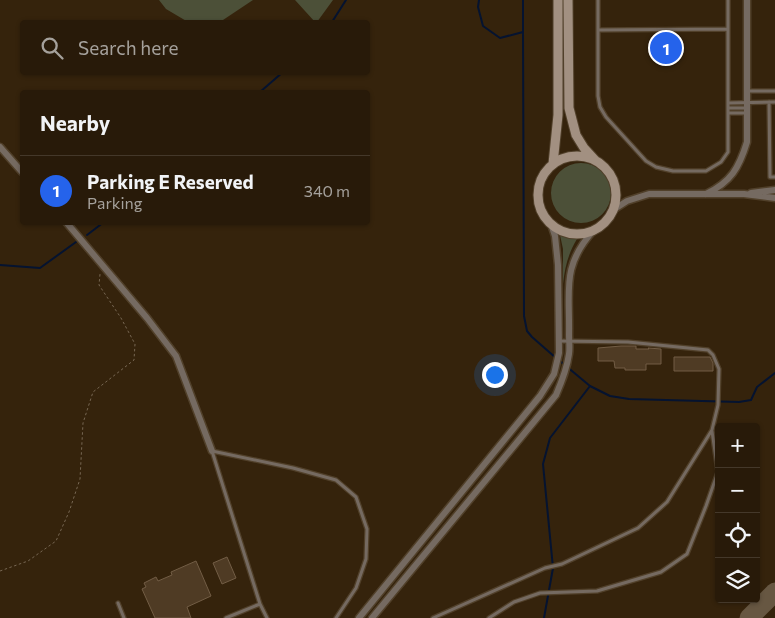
<!DOCTYPE html>
<meta charset="utf-8">
<style>
:root{--surface:#281a09;--page:#342717;--text:#f1f3f6;--muted:#a5a19c;--line:#44382a;--accent:#2563eb}
body{margin:0;font-family:Commissioner,sans-serif;background:var(--page);color:var(--text)}
.controls{position:absolute;right:15px;bottom:15px;display:grid;overflow:hidden;border-radius:5px;box-shadow:0 1px 4px #0004}
.controls button{width:45px;height:45px;display:grid;place-items:center;padding:0;border:0;border-bottom:1px solid var(--line);background:var(--surface);color:var(--text);font:25px sans-serif}
.you{position:absolute;left:494px;top:374px;width:18px;height:18px;margin:-12px;border:4px solid #fff;border-radius:50%;background:#1a73e8;box-shadow:0 0 0 8px #1a73e833}
.badge{display:grid;place-items:center;width:32px;height:32px;border-radius:50%;background:var(--accent);color:#fff;font-size:16px;font-weight:700}
.pin{position:absolute;translate:-50% -50%;border:2px solid #fff;box-shadow:0 1px 5px #0006}
.list{margin:0;padding:0;list-style:none}
h2{display:flex;justify-content:space-between;align-items:center;height:65px;margin:0;padding:0 20px;font-size:21px}
h2 small{font-size:16px;font-weight:400;color:var(--muted)}
.list li{display:grid;grid-template-columns:32px 1fr auto;gap:15px;align-items:center;box-sizing:border-box;height:70px;padding:0 20px;border-top:1px solid var(--line)}
.list b{display:block;font-size:19px;white-space:nowrap}
.list p{margin:0;font-size:16px;white-space:nowrap;color:var(--muted)}
.list em{font-size:16px;font-style:normal;color:var(--muted)}
.icon{flex:none;width:28px;height:28px;fill:none;stroke:currentColor;stroke-width:2;stroke-linecap:round;stroke-linejoin:round}
.map{position:relative;flex:none;width:775px;height:618px;overflow:hidden}
.search{position:absolute;background:var(--surface);box-shadow:0 1px 4px #0004;left:20px;top:20px;width:350px;height:55px;display:flex;align-items:center;gap:12px;box-sizing:border-box;padding:0 18px;border-radius:5px;color:var(--muted);font-size:19px}
.panel{position:absolute;background:var(--surface);box-shadow:0 1px 4px #0004;left:20px;top:90px;width:350px;height:135px;border-radius:5px}
.map>svg:first-child{display:block}
.green{fill:#4c5038}
.lines{fill:none;stroke-linecap:round;stroke-linejoin:round}
.stream{stroke:#051330;stroke-width:2}
.taxiway{stroke:#675742;stroke-width:19}
.building{fill:#4f3b24;stroke:#725d45}
.lane-casing{stroke:#51402a;stroke-width:5.5}
.street-casing{stroke:#51402a;stroke-width:9}
.secondary-casing{stroke:#51402a;stroke-width:11}
.path{stroke:#776753;stroke-width:1;stroke-dasharray:2.5 2.5;stroke-linecap:butt}
.lane{stroke:#756a61;stroke-width:3}
.street{stroke:#756a61;stroke-width:6}
.secondary{stroke:#a29081;stroke-width:9}
</style>
<div class="map">
<svg width="775" height="618" viewBox="0 0 775 618">
<rect width="100%" height="100%" fill="#35230c"/>
<path class="green" d="M159,0h94l-33,22h-32l-22,-13z
M295,0h38l-16,22h-2z
M551 193a30 30 0 1 1 60 0a30 30 0 1 1-60 0Z
M560,235l17,4c-9,15 -12,28 -14,45v-35z"/>
<g class="lines">
<path class="stream" d="M479,0l-1,7 5,19 17,12 23,-6v-32
M332,22l14,-22
M523,32l1,284 3,15 5,6 24,21
M260,92l23,-20
M87,235l17,-13
M0,265l40,3 36,-26
M560,361l30,25 20,10 19,3 110,3 12,-2 6,-13 18,-14
M544,618l9,-50 -10,-104 7,-26 40,-52"/>
<path class="taxiway" d="M749,618l26,-26"/>
</g>
<path class="building" d="M621,346h15v3h13l-1,-1 13,1v15h-15v6h-21v-2h-10l-1,-7h-16v-13z
M674,357h36l3,6v8h-39z
M227,557l9,21 -14,6 -9,-21z
M196,561l15,35 -24,11 4,11h-36l-13,-29 4,-2 -2,-4 12,-6 2,4 14,-6 -1,-3z"/>
<g class="lines">
<g class="lane-casing">
<path id="lane" d="M598,0v30
M728,0v152l-7,10 -15,9h-33l-17,-4 -10,-6 -40,-44 -6,-10 -2,-11v-66l130,-1
M748,91h27
M769,102l1,75h5
M728,103l47,-1
M728,108h19
M728,113h19
M118,603l6,15
M226,618l34,-14
M267,618l-7,-14 -48,-153 81,17 43,12 20,17 11,32 -1,30 -10,29 -20,30
M433,618l112,-50 17,-4 76,-36 29,-26 45,-72 6,-25 1,-36 -6,-14 -5,-5 -80,-8 -69,-1
M489,618l25,-16 26,-9 57,-2 64,-19 26,-18 19,-48 12,-34 -6,-41"/>
</g>
<g class="street-casing">
<path id="street" d="M0,147l22,25
M751,193l24,-3
M706,194c25,-12 33,-26 41,-52v-142
M613,210l14,-9 22,-7h95l31,4
M66,222l81,96 29,38 36,95
M359,618l181,-222 14,-22 5,-21 -1,-88 -3,-29 -4,-12
M372,618l184,-223c6,-14 11,-26 13,-41 1,-6 0,-13 0,-19 1,-45 -8,-69 25,-105"/>
</g>
<g class="secondary-casing">
<path id="secondary" d="M568,0l1,108 7,27 8,13 11,12
M538 195a39 39 0 1 1 78 0a39 39 0 1 1-78 0Z
M553,164l5,-49v-115"/>
</g>
<path class="path" d="M0,571l28,-10 28,-20 13,-29 11,-33 3,-56 10,-31 41,-32 1,-16 -14,-26 -22,-33 1,-11"/>
<use href="#lane" class="lane"/>
<use href="#street" class="street"/>
<use href="#secondary" class="secondary"/>
</g>
</svg>
<div class="controls">
<button>+</button>
<button>−</button>
<button><svg class="icon" aria-label="locate" viewBox="0 0 24 24"><circle cx="12" cy="12" r="6"/><path d="M12 2v4M12 18v4M2 12h4M18 12h4"/></svg></button>
<button><svg class="icon" aria-label="layers" viewBox="0 0 24 24"><path d="M12 4l9 5-9 5-9-5zM3 14l9 5 9-5"/></svg></button>
</div>
<div class="you"></div>
<div class="pin badge" style="left:666px;top:48px">1</div>
<div class="search"><svg class="icon" aria-label="search" viewBox="0 0 24 24"><circle cx="10" cy="10" r="6"/><path d="M15 15l6 6"/></svg>Search here</div>
<section class="panel">
<h2>Nearby<small></small></h2>
<ul class="list">
<li><span class="badge">1</span><div><b>Parking E Reserved</b><p>Parking</p></div><em>340 m</em></li>
</ul>
</section>
</div>
